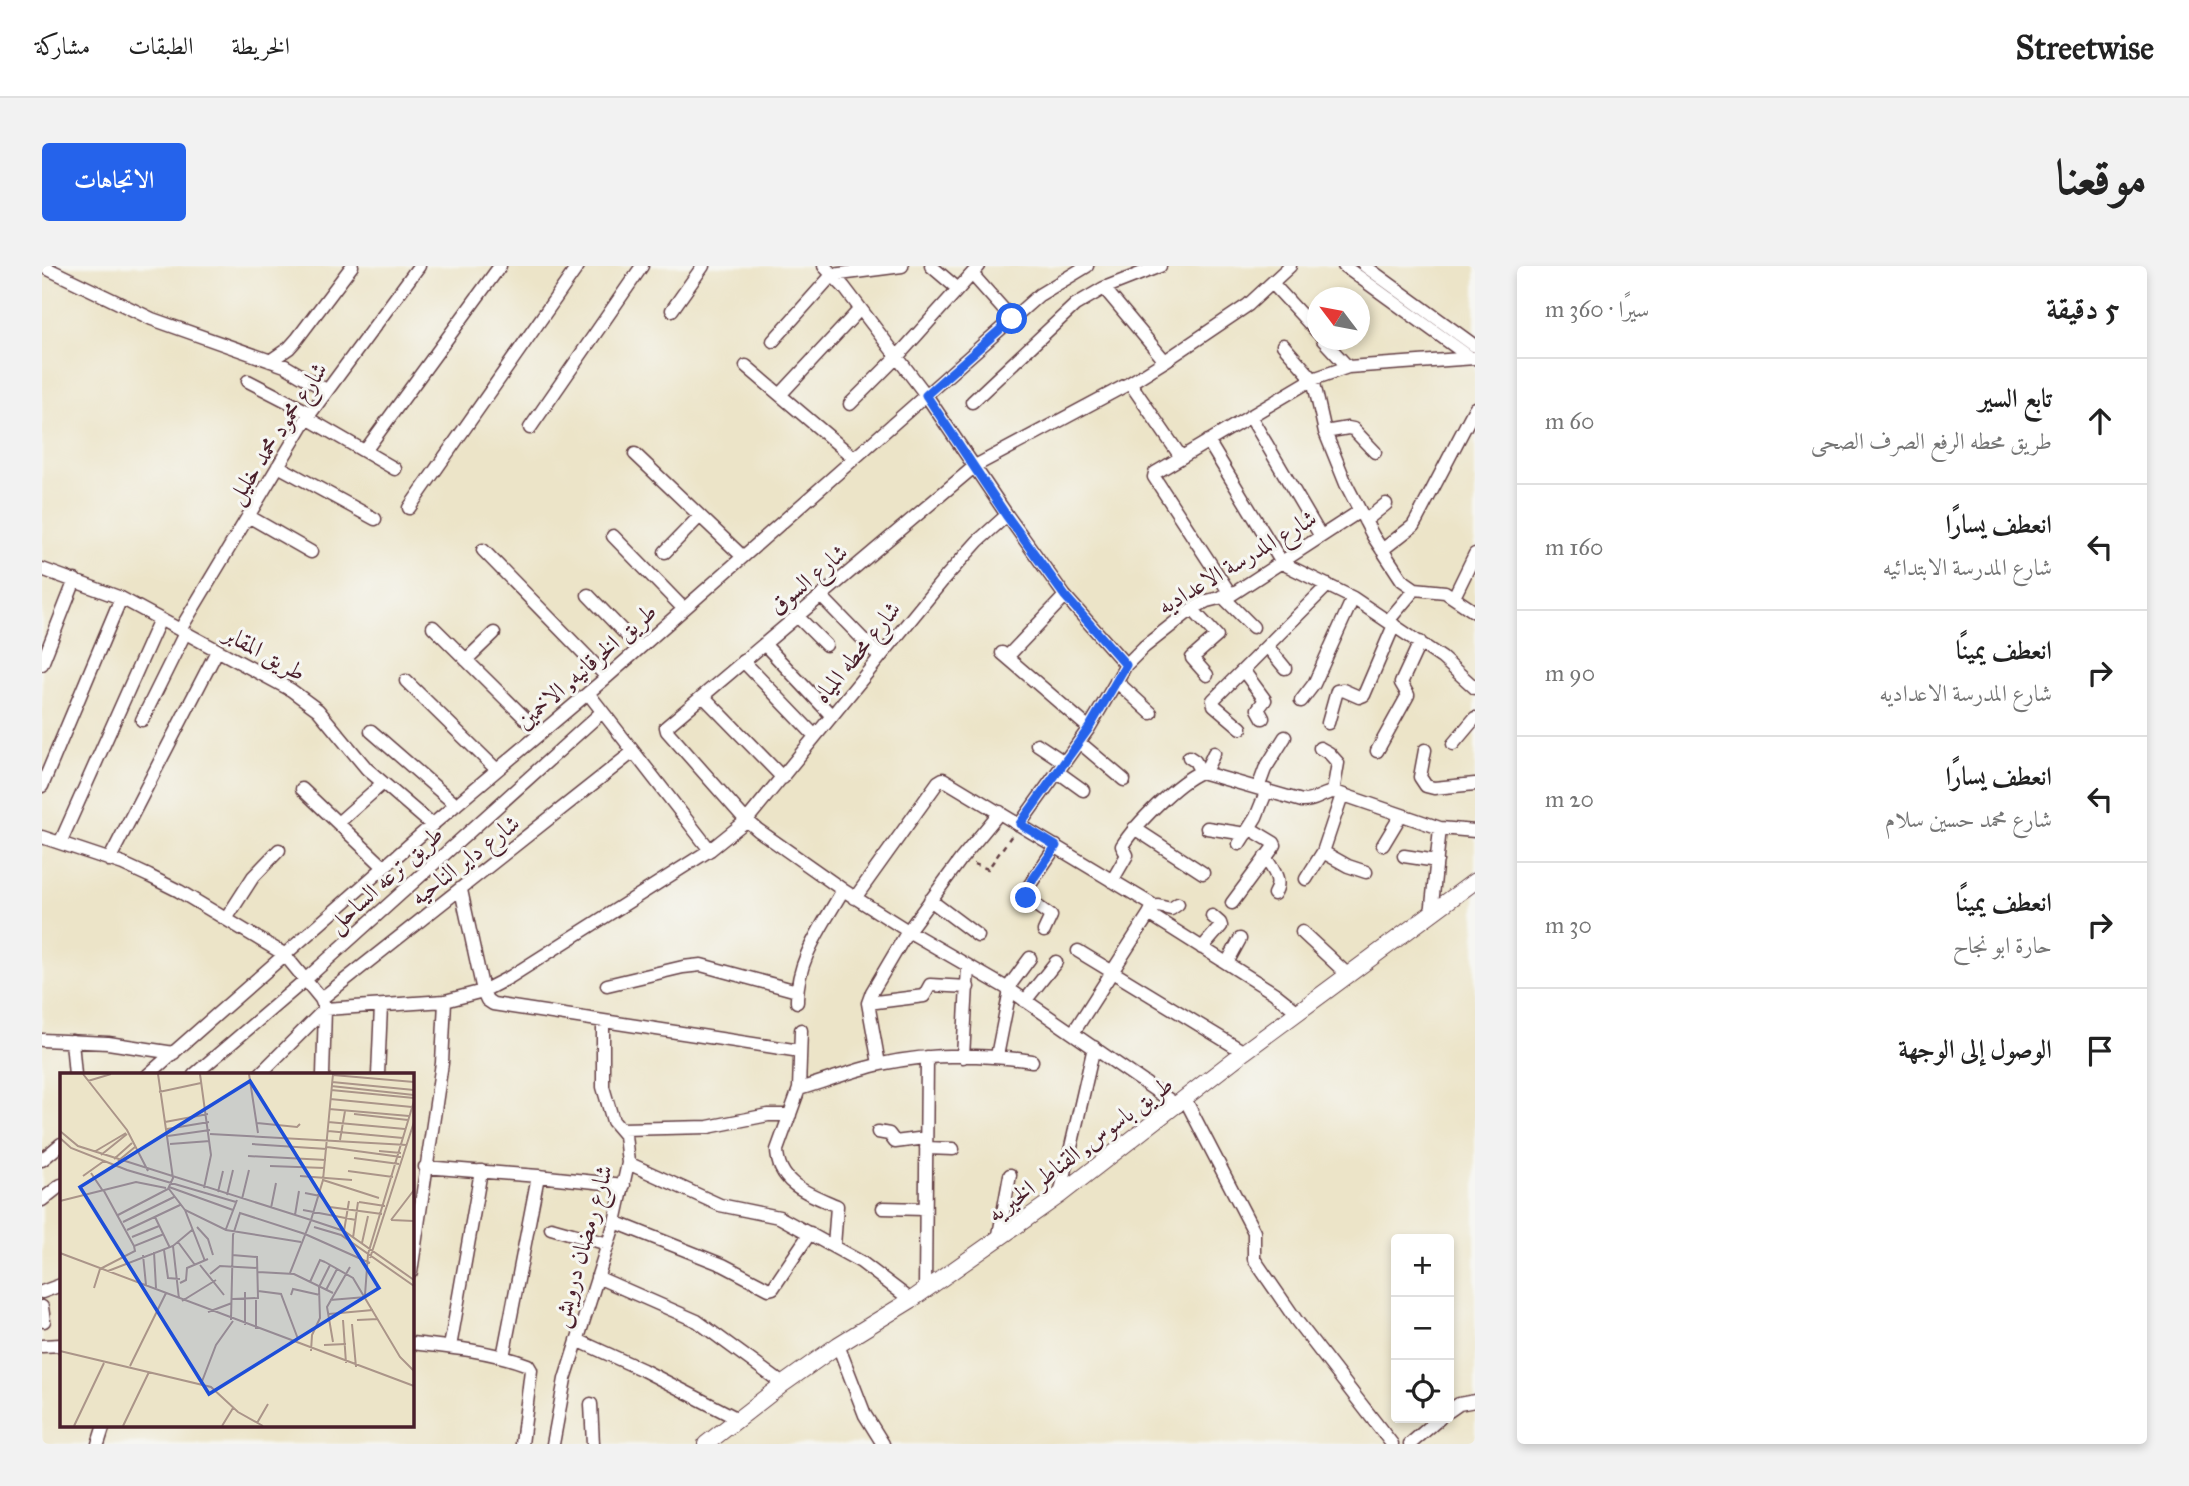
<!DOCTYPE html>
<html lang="ar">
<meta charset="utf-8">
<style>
:root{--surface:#fff;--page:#f2f2f2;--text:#222;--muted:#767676;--line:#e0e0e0;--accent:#2563eb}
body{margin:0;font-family:"IM FELL Great Primer",Amiri,serif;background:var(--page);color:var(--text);direction:rtl}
.controls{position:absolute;right:21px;bottom:21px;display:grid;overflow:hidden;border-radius:7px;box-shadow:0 4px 10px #0003}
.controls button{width:63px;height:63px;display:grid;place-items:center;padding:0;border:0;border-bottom:2px solid var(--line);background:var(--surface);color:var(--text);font:35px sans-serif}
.compass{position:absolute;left:1265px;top:21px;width:63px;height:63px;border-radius:50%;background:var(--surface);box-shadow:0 4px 10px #0003;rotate:302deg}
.stop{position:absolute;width:21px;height:21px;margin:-16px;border:5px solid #2563eb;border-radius:50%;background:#fff}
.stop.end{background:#2563eb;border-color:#fff;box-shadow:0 2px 7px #0008}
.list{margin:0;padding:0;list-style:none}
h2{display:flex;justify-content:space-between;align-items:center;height:91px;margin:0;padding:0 28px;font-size:30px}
h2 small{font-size:23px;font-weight:400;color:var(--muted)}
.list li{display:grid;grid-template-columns:46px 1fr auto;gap:21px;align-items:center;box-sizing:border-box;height:126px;padding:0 28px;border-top:2px solid var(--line)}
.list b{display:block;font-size:26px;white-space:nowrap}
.list p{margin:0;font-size:23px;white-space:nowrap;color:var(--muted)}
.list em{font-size:23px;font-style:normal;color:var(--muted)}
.icon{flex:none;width:38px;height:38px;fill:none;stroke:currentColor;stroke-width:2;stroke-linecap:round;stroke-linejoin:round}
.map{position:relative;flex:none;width:1433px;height:1178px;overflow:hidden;direction:ltr;border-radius:7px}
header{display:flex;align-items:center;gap:42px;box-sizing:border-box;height:98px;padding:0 35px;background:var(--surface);border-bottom:2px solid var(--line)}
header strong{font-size:33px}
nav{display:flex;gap:38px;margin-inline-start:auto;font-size:24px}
.intro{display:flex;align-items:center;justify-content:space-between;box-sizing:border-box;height:168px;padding:0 42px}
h1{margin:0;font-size:49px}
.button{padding:18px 32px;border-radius:7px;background:var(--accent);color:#fff;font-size:24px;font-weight:700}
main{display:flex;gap:42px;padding:0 42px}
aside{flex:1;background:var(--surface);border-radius:7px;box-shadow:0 4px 10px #0003}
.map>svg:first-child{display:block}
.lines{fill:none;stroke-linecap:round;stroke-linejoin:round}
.minor-casing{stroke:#623d43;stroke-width:15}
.tertiary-casing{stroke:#623d43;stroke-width:18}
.path{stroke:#623d43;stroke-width:2.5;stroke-dasharray:5 5;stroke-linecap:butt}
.minor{stroke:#fff;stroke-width:12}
.tertiary{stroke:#fff;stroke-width:16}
.route{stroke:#2563eb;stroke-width:9}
.labels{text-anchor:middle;stroke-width:6;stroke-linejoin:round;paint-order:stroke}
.street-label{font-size:24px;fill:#4a1f2b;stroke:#f6f6f2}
.inset-road{fill:none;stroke:#ab9589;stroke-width:2}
.view{fill:#1d4ed8;fill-opacity:0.15;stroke:#1d4ed8;stroke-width:3.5}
.inset-edge{fill:none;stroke:#4a1f2b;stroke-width:3.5}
</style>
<header>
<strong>Streetwise</strong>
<nav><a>الخريطة</a><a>الطبقات</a><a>مشاركة</a></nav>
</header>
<div class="intro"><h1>موقعنا</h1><a class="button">الاتجاهات</a></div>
<main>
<aside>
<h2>5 دقيقة<small>سيرًا · 360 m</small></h2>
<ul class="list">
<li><svg class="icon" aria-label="ahead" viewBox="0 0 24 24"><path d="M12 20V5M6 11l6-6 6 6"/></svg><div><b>تابع السير</b><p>طريق محطه الرفع الصرف الصحى</p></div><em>60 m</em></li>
<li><svg class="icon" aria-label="left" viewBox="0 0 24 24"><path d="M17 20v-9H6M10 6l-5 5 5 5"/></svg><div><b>انعطف يسارًا</b><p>شارع المدرسة الابتدائيه</p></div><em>160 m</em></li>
<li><svg class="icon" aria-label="right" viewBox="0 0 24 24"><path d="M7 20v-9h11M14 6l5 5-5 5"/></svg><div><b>انعطف يمينًا</b><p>شارع المدرسة الاعداديه</p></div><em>90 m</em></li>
<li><svg class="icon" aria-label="left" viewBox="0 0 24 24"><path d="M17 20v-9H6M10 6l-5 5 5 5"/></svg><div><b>انعطف يسارًا</b><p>شارع محمد حسين سلام</p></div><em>20 m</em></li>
<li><svg class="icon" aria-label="right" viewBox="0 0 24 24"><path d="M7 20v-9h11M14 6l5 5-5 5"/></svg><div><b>انعطف يمينًا</b><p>حارة ابو نجاح</p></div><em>30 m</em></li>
<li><svg class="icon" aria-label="arrive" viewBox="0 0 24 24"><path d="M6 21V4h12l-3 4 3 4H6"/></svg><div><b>الوصول إلى الوجهة</b></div></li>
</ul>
</aside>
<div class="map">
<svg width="1433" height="1178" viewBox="0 0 1433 1178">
<rect width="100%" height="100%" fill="#f6f6f2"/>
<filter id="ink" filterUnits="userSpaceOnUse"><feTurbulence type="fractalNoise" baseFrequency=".0143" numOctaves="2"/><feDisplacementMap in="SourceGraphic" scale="14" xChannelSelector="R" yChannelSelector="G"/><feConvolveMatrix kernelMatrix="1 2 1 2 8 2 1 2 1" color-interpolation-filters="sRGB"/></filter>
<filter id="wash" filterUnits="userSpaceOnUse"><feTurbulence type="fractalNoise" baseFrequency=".00686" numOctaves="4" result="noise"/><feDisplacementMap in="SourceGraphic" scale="28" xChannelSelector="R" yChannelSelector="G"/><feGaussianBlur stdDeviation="1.57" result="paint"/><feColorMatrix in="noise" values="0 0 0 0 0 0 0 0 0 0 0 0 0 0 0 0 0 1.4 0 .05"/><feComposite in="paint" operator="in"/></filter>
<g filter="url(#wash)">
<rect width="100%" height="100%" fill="#ece4c8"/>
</g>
<g filter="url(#ink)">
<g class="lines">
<g class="minor-casing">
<path id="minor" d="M0,0l110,53 133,47 41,24
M889,0l27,23
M1045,0l-48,29 -113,100 81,120 58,81 61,69
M1302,0l127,92
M1323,0l110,80
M930,8l40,45
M1231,18l45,49
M1062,22l61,73
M630,44l31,-44
M1281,74l25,27
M731,75l59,-66 70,-9
M1241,79l30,34 12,53 21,52 27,52 29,44 13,9 30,3 30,20
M228,95l19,-13 8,-9 55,-73
M704,100l108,92
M206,115l62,32
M1088,117l51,74
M738,129l80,-86
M930,136l103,-97 29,-17 56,-22
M808,138l47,-47 82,-91
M1208,150l70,119
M265,152l88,51
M488,162l112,-162
M1283,166l23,-4 5,1 22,23
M1166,175l74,122 71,35 89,60 33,30
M323,185l135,-185
M593,188l107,102
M236,200l97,53
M367,242l169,-242
M206,250l63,36
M1323,255l21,-17
M571,270l71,73
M441,284l124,127
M1340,284l31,-24 4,-7 58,-111
M623,286l35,-36
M0,303l79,29 170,92 27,20 49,59 65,56
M546,329l51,53
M1189,329l-77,-118 1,-4 158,-94 35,-12 127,-9
M779,330l59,61
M1180,330l31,31
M1412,331l21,-43
M1150,343l25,27 -25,22 15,17
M755,350l29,29
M1346,355l27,-32
M391,361l107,106
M138,364l127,-212 112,-152
M722,378l68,72
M1225,380l18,22
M960,387l87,75
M965,391l58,-61
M424,394l28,-27
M701,395l72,75
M0,398l33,-84
M1201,404l22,30 -7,9 5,9
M364,415l91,89
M1074,415l35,32
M546,427l122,157
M661,430l80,82
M1259,435l13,-17 39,-86
M100,454l43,-87
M1286,457l9,-32 6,-1 16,7 5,-2 30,-70
M1199,462l-27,-23 -1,-5 115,-115
M329,465l85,74
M1037,476l45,38
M995,478l27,18
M1411,478l22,-26
M1278,482l9,5 9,10 -5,29
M1383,484l-5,27 6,9 8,2 41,-4
M1335,485l31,-56 -7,-12 19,-41
M1147,491l6,4 6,11
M1016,506l25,18
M1163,506l9,-19
M0,520l79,-188
M1216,522l7,-19 20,-32
M260,523l82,78
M296,557l45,-40
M978,558l69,-96 37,-63 18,-18 48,-38 15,-8 24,-6 129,-84
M1092,562l69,45
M1165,562l39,6
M0,571l81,27 26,12 30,15 105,63 37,45 4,10 -2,66
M18,577l100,-224
M1197,578l17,-27 11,-27
M1341,579l18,-30
M1281,586l25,14 18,6
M1362,590l33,5
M1223,591c8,13 18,23 9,37
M67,594l108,-209
M1264,613l17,-27 19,-57
M1070,615l15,-26 -5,-9c13,-21 56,-65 79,-74l101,29c13,1 21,-9 33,-9l105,36 35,3
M419,624l22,101 4,9 6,4 307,47
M813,632l83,-116 5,-3 208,125 2,2 -4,8 -76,119
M888,634l48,36
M1190,637l43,-58 -1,-2 -25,-15
M1110,642l6,-2 13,3 7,-5
M1107,648l125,79 24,19
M1389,649l9,-87
M184,653l27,-42 26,-27
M1002,665l7,-15 -25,-18 -1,-6 31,-46
M1260,666l46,43
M1160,682l19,-22 -1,-3 -8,-7
M1036,685l166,101
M1185,697l13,-24
M565,719l76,-18 18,-2 96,26
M965,723l23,-31
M279,733l312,-247
M983,735l31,-39
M755,736c-1,-42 26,-77 46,-112
M826,737l56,-7 6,-11 38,2
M283,743l120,-8 38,-10 27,-14 200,-127 36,-29 197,-241 35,-39 29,-26
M759,764l-2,59 -22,61c1,35 33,44 60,56l-3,40
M0,774l66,3 66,10
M30,775l3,34
M955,790l13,-66
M921,791l5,-90
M837,798l-11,-61 4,-11 36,-61 53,-72 39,-47
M106,809l284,-250 175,-148 319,-282 -82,-108 -20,-21
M152,809l111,-95 297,-268
M217,809l66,-66
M336,809l3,-69
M757,823c27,-8 55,-19 82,-25 49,-11 102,-10 151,-3
M1143,833l69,133v27l42,61 96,124
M1136,840l-168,-116 -102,-59 -65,-41 -85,-60 -15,-13 -76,-86 -1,-4 309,-261 155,-83 35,-22 83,-56 42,-39
M580,863l86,-2 60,-12h22
M836,866l11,2 6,8 31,-4
M884,882l27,1
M0,894l19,-16
M586,897l92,42 59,12 82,45 50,38
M383,901l113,9 86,9
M1018,929l34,-148
M0,934l19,-15
M841,942l42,1
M573,956l108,43 46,24 4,-1 37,-55
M509,962l57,16
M956,974l12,-65
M369,1006l31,-209 3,-62
M555,1011l100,44 86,63
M883,1024l2,-233
M0,1026l19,-7
M0,1041l2,14
M535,1074l66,30 95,49
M369,1077c39,4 80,8 117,22l3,5 -9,74
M796,1079l27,70 18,29
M0,1080l19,-1
M408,1081l31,-176
M461,1091l35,-181
M549,1138l2,40
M1407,1145l10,-7 16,-3
M56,1178l6,-19
M511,1178l12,-65 50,-157 13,-59 -3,-28 -12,-14 -10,-34v-65
M1368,1178l30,-26"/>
</g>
<g class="tertiary-casing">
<path id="tertiary" d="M664,1178l77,-60 55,-39 73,-45 149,-105 184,-143 231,-171"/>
</g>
<path class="path" d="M932,598l14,5 24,-34"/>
<use href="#minor" class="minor"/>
<use href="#tertiary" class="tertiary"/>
</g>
</g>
<g class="lines" filter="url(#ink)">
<path class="route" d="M970,53l-86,76 80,120 59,81 61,69 -37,63 -69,96 36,22 -30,43v9"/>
</g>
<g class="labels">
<g class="street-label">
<text transform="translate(235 167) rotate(-57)" y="8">شارع محمود محمد خليل</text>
<text transform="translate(1195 296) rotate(-31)" y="8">شارع المدرسة الاعداديه</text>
<text transform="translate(766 313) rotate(-40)" y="8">شارع السوق</text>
<text transform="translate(815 386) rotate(-51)" y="8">شارع محطه المياه</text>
<text transform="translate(223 387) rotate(29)" y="8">طريق المقابر</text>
<text transform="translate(544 400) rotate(-41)" y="8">طريق الخرقانيه, الاخمين</text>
<text transform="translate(423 594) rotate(-38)" y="8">شارع داير الناحيه</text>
<text transform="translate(343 613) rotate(-42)" y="8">طريق ترعه الساحل</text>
<text transform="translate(1038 883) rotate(-37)" y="8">طريق باسوس, القناطر الخيريه</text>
<text transform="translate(540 980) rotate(-74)" y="8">شارع رمضان درويش</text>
</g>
</g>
<g transform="translate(18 807)">
<rect width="354" height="354" fill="#ece4c8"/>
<path class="inset-road" d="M23,1l44,56 21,41M140,1l11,81 -7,33M189,1l9,59M273,2l81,7M28,8l23,-7M272,9l82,8M271,13l83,9M271,17l83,8M99,19l42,-9M270,26l82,8M269,36l80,7M294,41l54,6M105,49l43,-8M268,49l77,7M197,50l40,4 3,-3M107,56l42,-7M0,58l18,15 233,74 12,-40 10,-106M268,58l75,7M150,61l197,11M108,63l42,-6M0,65l11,10 56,22 109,32M280,67l5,-29M110,71l40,-3M192,71l75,5M267,74l74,10M319,78l22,2M34,79l32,-19M41,82l26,-21M188,83l78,4M294,85l45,6M54,86l18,-16M58,88l17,-14M210,93l55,2M288,98l45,6M31,100l12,18M23,103l21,-15M240,103l52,4M263,107l56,18M109,114l64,23M109,116l16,21 41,20 75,12M44,118l30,55M158,119l5,-21M245,120l15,3 10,11 52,7M167,122l6,-25M182,126l7,-29M0,128l76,-19 30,6M299,129l26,4M211,135l5,-25M125,137l20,51M243,137l53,10M58,142l50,-26 5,-11 -15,-104M235,142l4,-24M95,144l15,31M331,147l23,-30M331,147l23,1M63,149l51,-25M137,154l11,12 5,16M254,154l27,8 73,51M166,156l11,-29M67,157l53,-25M284,158l5,-30M72,164l27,-11M293,165l5,-36M118,169l17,23M302,170l6,-27M113,173l6,53M104,177l4,28 12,1M94,179l2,36M0,180l354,133M83,182l3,30M172,182l25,2 1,41 -26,1M310,185l44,-136M265,189l28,16 47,79 14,14M140,192l24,30M48,198l65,-25 19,-16M198,199l36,2 39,19M230,200l21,-53 33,11 70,49M150,201l10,-8 38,2M250,209l10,-22 5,2M120,210l6,-3 1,-12 21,-9M34,215l6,-19 35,-18 -1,-5 30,-12M266,217l11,-21M198,218l23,3 17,45M185,219v33M231,222l2,-6 27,6M305,222l3,-41 46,-153M270,227l36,-3M122,228l34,-21M148,239l24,-9M269,241l44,-4M171,247l2,-85 7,-22 65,21 65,29M283,247l3,43M297,247l21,-1M292,251l4,43M196,256v-29M273,269l-6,-35 23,-40M264,272l22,-1M0,278l151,36 27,25 25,14M251,278l1,-16 8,-17 -1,-31 11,-22M70,293l36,-73M141,311l15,-39 17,-24M197,350l11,-19M14,353l30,-63M63,353l26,-54M162,353l11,-18"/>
<path class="view" d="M190,8l129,207 -170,106 -129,-207z"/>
<rect width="354" height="354" class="inset-edge"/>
</g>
</svg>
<div class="controls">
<button>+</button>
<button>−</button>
<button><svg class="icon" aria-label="locate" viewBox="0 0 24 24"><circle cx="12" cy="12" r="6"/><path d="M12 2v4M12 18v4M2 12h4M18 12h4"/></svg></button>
</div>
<svg class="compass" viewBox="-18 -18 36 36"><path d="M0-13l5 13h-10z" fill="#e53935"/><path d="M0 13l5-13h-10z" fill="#767676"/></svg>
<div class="stop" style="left:970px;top:53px"></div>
<div class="stop end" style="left:984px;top:632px"></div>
</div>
</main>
